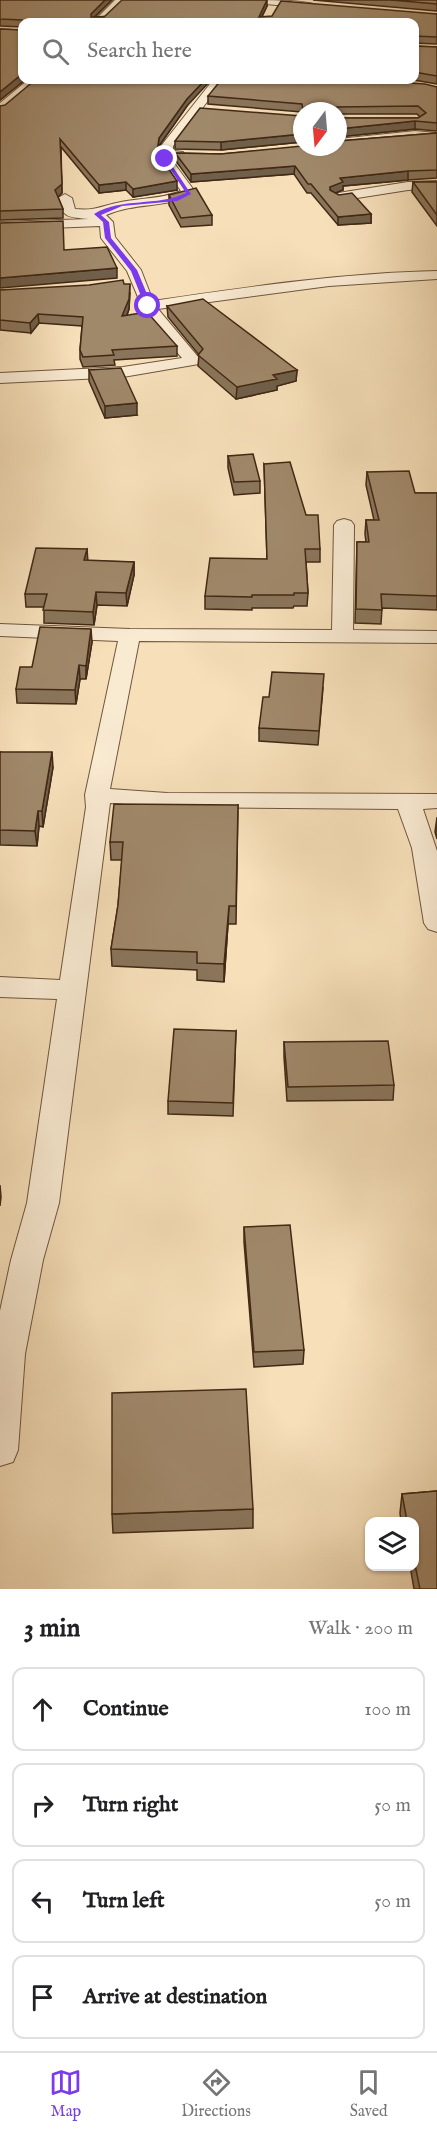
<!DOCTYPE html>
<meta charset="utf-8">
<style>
:root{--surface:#fff;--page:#f2f2f2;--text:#202124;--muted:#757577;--line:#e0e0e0;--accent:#7c3aed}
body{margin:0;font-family:"IM FELL English",serif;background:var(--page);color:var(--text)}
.controls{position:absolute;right:18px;bottom:18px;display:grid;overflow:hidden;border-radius:12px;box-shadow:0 2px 4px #0004}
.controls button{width:54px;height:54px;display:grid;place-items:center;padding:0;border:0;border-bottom:2px solid var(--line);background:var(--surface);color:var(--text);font:30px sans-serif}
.compass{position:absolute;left:293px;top:102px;width:54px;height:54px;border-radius:50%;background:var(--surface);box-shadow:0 2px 4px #0004;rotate:196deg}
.stop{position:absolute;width:18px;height:18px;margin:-14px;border:4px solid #7c3aed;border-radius:50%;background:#fff}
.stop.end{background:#7c3aed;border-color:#fff;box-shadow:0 2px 6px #0008}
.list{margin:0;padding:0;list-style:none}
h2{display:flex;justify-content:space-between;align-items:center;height:78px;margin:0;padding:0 24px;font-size:26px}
h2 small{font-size:20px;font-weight:400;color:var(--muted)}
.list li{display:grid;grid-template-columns:39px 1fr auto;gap:18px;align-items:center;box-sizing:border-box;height:84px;margin:0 12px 12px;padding:0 12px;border:2px solid var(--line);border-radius:12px}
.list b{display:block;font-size:22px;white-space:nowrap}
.list em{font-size:20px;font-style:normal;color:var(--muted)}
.icon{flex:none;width:33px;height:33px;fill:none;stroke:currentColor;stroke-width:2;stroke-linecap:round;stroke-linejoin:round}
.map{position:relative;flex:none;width:437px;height:1589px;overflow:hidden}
.search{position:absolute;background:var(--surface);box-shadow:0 2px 4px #0004;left:18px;right:18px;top:18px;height:66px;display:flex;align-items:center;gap:15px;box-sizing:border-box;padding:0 21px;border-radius:12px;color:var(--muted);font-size:22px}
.sheet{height:462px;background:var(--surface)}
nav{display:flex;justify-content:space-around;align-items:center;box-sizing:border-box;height:84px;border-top:2px solid var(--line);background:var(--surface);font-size:16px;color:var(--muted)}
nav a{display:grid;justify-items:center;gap:3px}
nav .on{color:var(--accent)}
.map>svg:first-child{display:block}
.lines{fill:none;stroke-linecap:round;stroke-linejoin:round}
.street-casing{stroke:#6f563d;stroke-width:2}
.street{fill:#f9ead2;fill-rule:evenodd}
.wall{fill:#8a755b;stroke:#422914;stroke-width:1.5}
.shaded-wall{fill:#705f4a;stroke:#422914;stroke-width:1.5}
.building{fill:#a0886a;stroke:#422914;stroke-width:1.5}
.route{fill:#7c3aed}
</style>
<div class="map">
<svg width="437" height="1589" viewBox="0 0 437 1589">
<rect width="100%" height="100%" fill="#f6dfb9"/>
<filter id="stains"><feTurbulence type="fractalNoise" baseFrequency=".00333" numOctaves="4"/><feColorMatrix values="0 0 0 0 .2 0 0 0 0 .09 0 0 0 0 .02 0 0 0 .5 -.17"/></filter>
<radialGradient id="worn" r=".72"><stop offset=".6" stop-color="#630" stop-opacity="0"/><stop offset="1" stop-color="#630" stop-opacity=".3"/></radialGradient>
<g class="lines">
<g class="street-casing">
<path id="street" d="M115,0h11l-23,22h-10z
M249,0c16,0 55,0 67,5l-5,3 -57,-5z
M28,80h12l-36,31 -4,1v-9z
M213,80h11l-51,66v5l10,1 2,3 -2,3 -12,1 25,34 -2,3c-29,11 -60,7 -88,19l7,7 2,15 26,33 12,31c95,-14 189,-28 284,-30v8l-108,7 -171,23 41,49 2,3 -2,3 -76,13 -123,6v-10l123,-6 59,-9 -36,-42 -19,-45 -26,-33 -1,-12 -100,4v-8l89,-3c-19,-2 -27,0 -31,-21l7,-4 7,4 3,11c21,2 26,-3 46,-7 20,-4 41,-3 60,-11l-22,-32 2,-13z
M415,131l22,2v6h-22l-77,8v-8z
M437,181v8l-29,1 -70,11 -7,-4 7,-4 70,-11z
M344,519l7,2 3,4 -1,105 84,1v12l-298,-2 -29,148 57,4 270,1v14l-14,1 14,42v81l-9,-3 -4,-6 -12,-75 -14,-39 -231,-2 -57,-4 -51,400 -16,57 -18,94 -7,96 -5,12 -13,4v-155l11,-51 16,-57 30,-204 -57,-2v-20l60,3 26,-173 -1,-12 33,-154 -118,-5v-12l130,5 202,1 2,-105 3,-4z"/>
</g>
<use href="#street" class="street"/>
</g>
<path class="wall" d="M0,0h112l-17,17 172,-11 -5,11 175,-3v30l-23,-1v-21h-392v58h3l-25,20v-71l21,1 1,-3 -22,-1z
M313,0h124v11z
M414,46l23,1v37l-23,-4z
M437,87v44l-22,-2 -77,8v-19h80l2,-1 -3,-3h-79v-3l-36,1 -94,-8v-8z
M0,106h187l-28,40 -1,7 19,37 -44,7 -7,-7 -27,3 -38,-46 1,46 -4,4 5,12v9l-63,2z
M302,116v26l-81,8 -46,-1v-8z
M437,133v45l-29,2 -65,6v4l-8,3 36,21v9l-33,2 -27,-32h-4l-13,-19 -103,8 -15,-21 -1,-8 46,1 81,-7 37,-6z
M413,182h24v44l-25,-34z
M169,195l43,20v10l-31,2 -12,-22z
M0,290l130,3 -1,16 -2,6 50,31v10l-63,4 1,5 -32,2 -3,-8v-9l2,-24 -43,-3 -8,10 -31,-3z
M167,306l130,64 -1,11 -19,5v4l-41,9 -38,-33 1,-11 -31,-38z
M89,370l48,45 -32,3 -16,-37z
M228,456l32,25v12l-26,2 -6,-27z
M264,464l42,51 14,34v13h-14l2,31 -1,13h-13l-1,2h-41v2l-47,-1v-13l62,-37z
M367,472l48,21h22v117l-55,-2 -1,16 -26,-1 2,-81h9l-1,-8 1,-14h8l-8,-35z
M87,549v12l47,1v13l-7,31 -30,-1 -3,20 -50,-2v-16h-18l-1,-13z
M92,642l-6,37h-6l-4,25 -59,-1 -1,-14 16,-22z
M323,688l-5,57 -59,-4v-13z
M0,752l53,15 -10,60 -4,-1 -2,20 -37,-1z
M238,805l-2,119h-8l-4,58 -27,-2v-10l-85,-4 -1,-17 7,-44 4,-45h-11l-1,-18z
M437,817v22l-2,-7z
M236,1031l-3,85 -65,-2v-13z
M284,1042l110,43 -1,15 -106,1 -3,-44z
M244,1227l60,123 -1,14 -49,3 -10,-125z
M437,1491v98h-23l-4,-23h4v-45h-13l-1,-8 2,-19z
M253,1509v19l-140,5 -1,-19z"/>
<path class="shaded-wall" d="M105,0h7l-21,20v-6z
M267,0v6l-8,16v-5z
M22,74v6h3l-25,20v-8z
M205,80h6l-24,26 -28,40 -2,14 2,-22 28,-39z
M415,121v8l-77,8v-8z
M302,134v8l-81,8v-8z
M60,139l2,54 -6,6 -1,-9z
M295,166l-1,8 -103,8v-8z
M408,171v9l-65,6v4l-13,5v-8l10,-9z
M177,181v9l-44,7v-8z
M126,182v8l-27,3v-8z
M371,214v9l-33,2v-8z
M117,268v10l-117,10v-10z
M130,284l-1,25 -6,17 -1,-10z
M38,314l1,9 -8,10 -1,-10z
M297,370l-1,11 -19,5v4l-41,9 1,-12 36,-12z
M137,403v12l-32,3v-12z
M87,549l1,13 -4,-2z
M134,562v13l-7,31 -1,-13z
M96,592l1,13 -3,20 -1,-13z
M91,629l1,13 -6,37v-13z
M79,665l1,14 -4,25 -1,-14z
M52,752l1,15 -10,60 -1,-16z
M38,811l1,15 -2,20 -2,-15z
M229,906l-1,18 -4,58v-18z
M0,1185l1,12 -1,9z"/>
<path class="building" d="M0,0h105l-14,14v3h13l18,-17h145l-8,17 13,-1 9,-15 156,13v23l-23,-1v-14h-390l-2,-2 -22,-1z
M391,0h46v4z
M22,27v47l-22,18v-63l21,1z
M414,46l23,1v29l-23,-4z
M35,80h170l-18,19 -28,39 -2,14 20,29 -44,8 -7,-7 -27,3 -39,-46 2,45 -7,6 8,19 -63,2v-105l5,-1z
M221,80h145l59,4 12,3v36l-22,-2 -77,8v-11h80l8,-5 -8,-7 -81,1 -1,4h-33l-1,-7 -94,-8z
M200,108l102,8v18l-81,8 -46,-1z
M437,133v37l-29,1 -68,7 3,4 -13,5v3l9,5 13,-2 19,21 -33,3 -27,-33h-3l-13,-18 -104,8 -16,-21 46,1 81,-8 36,1v-6z
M413,182h24v33z
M196,188l16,27 -31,3 -12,-23z
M63,221l1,29 43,-3 10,21 -117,10v-55z
M123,280l1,4h6l-1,15 -7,17 25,-4 30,34 -65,4 2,5 -31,2 -3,-7 3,-33 -45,-3 -8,9 -30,-3v-30l89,-5z
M203,299l94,71 -24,5 4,4 -40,8 -39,-32 5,-6 -36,-43z
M121,368l16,35 -32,3 -16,-36z
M253,454l7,27 -26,1 -6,-26z
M290,462l16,53h12l2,34h-15l3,44h-14v2h-42v2l-47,-1 5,-38 57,1 -3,-95z
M409,471l6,22h22v103l-56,-2 1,16 -26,-1 1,-67h12l-3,-22h13l-12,-48z
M36,548l51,1 -3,11 50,2 -8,31 -30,-1 -3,20 -50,-2 4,-16h-22z
M40,627l51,2 -5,37 -7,-1 -4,25 -59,-1 4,-22h12z
M272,672l52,2 -5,57 -60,-3 4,-31h6z
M0,752h52l-10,59h-4l-3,20 -35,-1z
M114,804l124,1 -2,101h-7l-5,58 -27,-1v-11l-86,-3 7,-44 5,-63h-13z
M174,1029l62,2 -3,72 -65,-2z
M388,1041l6,44 -106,2 -4,-45z
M290,1225l14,125 -50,2 -10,-125z
M246,1389l7,120 -141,5v-121z
M437,1491v98h-17l-6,-29v-39h-7l-5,-27z"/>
<path class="route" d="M163,158h4l24,36 -14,7 -55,5 -21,9 8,7 2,16 26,32 15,36 -4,2 -3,-2 -14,-35 -26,-33 -2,-16 -9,-8c28,-17 63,-7 92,-21z"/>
<rect width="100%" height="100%" filter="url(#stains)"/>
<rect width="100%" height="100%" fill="url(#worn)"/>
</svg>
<div class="controls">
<button><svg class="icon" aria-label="layers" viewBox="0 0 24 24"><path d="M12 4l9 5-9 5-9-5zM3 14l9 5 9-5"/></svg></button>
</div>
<svg class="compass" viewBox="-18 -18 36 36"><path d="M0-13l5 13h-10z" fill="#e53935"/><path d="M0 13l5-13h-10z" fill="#757577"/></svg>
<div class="stop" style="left:148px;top:306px"></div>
<div class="stop end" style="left:165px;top:159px"></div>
<div class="search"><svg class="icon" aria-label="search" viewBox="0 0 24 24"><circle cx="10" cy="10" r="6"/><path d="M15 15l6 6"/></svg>Search here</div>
</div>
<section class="sheet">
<h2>3 min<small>Walk · 200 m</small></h2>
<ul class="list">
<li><svg class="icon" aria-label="ahead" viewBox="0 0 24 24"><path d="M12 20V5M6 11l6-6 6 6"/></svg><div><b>Continue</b></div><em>100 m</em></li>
<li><svg class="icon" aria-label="right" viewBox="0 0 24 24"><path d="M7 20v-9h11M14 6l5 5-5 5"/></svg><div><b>Turn right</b></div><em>50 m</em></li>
<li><svg class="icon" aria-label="left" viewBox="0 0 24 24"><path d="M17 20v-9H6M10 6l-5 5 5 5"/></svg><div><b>Turn left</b></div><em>50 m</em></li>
<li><svg class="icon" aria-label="arrive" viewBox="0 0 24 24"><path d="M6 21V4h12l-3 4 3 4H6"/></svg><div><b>Arrive at destination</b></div></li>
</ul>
</section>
<nav>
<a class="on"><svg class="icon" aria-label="map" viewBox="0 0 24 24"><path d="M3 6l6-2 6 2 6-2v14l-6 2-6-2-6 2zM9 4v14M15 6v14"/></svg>Map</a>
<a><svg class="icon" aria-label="directions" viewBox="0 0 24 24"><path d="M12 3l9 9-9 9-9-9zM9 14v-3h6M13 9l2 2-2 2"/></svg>Directions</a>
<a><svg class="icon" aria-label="saved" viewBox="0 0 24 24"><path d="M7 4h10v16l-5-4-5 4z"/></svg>Saved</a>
</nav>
